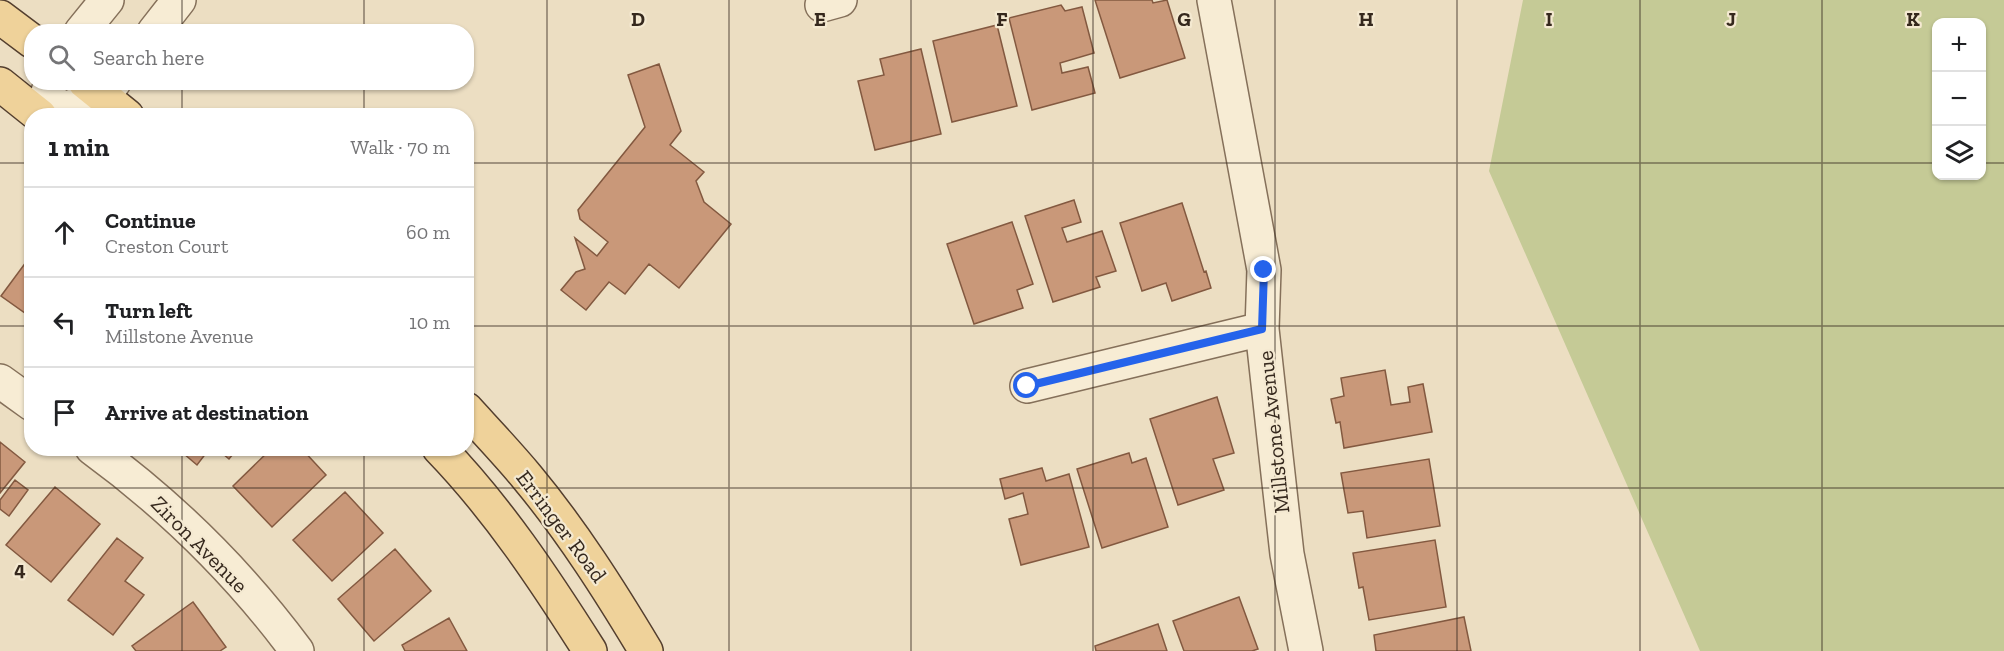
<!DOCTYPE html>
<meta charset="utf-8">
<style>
:root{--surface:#fff;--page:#f6f6f6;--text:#202124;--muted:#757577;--line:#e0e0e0}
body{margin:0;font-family:"Zilla Slab",serif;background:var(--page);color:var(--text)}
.controls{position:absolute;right:18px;top:18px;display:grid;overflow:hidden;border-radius:12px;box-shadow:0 2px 4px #0004}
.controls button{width:54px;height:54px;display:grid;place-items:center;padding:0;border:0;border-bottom:2px solid var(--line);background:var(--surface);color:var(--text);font:30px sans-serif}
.stop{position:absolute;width:18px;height:18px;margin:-14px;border:4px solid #2563eb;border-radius:50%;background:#fff}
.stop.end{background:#2563eb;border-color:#fff;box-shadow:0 2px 6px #0008}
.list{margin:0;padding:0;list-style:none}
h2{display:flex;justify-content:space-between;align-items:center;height:78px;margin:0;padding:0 24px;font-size:26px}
h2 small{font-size:20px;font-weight:400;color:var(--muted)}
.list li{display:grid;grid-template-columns:39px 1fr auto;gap:18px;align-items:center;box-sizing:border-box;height:90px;padding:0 24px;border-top:2px solid var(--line)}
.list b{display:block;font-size:22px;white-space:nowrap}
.list p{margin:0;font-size:20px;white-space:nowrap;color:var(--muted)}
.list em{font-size:20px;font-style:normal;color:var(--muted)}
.icon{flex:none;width:33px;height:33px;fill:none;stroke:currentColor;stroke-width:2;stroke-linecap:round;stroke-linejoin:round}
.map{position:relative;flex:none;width:2004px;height:651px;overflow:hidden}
.search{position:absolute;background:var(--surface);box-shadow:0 2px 4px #0004;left:24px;top:24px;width:450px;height:66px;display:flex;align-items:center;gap:15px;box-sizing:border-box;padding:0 21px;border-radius:24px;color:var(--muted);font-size:22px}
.panel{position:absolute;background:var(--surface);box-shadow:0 2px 4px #0004;left:24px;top:108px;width:450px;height:348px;border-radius:24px}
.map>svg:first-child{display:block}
.green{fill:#c5ca96;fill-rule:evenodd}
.building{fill:#c99879;stroke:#835940;stroke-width:1.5}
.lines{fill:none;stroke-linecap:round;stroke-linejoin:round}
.minor-casing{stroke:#85705a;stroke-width:36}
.major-casing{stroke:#533e2e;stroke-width:36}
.minor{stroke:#f7ecd4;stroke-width:33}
.major{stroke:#efd29a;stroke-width:33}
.route{stroke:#2563eb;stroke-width:8}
.grid{fill:none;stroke:#35281d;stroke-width:1.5;stroke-opacity:0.55}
.labels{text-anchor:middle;stroke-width:4.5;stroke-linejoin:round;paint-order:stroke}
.street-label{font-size:22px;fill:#35281d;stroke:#f4e9d1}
.grid-label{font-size:20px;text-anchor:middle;font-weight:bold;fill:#35281d;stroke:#f4e9d1;stroke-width:4.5;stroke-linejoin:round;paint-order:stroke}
</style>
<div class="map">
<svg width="2004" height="651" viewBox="0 0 2004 651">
<rect width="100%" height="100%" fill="#ecdec2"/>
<path class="green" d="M1523,0h481v651h-304l-211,-480zM1936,22h46v154h-46z"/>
<path class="building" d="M1095,0h57l1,3 14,-3 18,58 -65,20z
M1061,5l4,6 17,-4 12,46 -34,10 2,10 26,-6 7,26 -63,17 -23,-92z
M997,25l20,81 -65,16 -19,-81z
M921,49l20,85 -66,16 -17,-69 26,-6 -4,-16z
M659,64l22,67 -11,14 34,27 -8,9 8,21 27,22 -52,64 -30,-24 -24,30 -16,-12 -23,28 -25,-20 15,-18 9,-3 -10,-31 22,18 11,-14 -28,-23 -2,-9 67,-83 -17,-52z
M1074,200l7,22 -19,6 5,14 35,-11 14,40 -20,6 4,10 -47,15 -28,-86z
M1182,203l22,69 2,-1 5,17 -39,13 -6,-18 -24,8 -22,-68z
M1012,222l21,62 -16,6 6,18 -49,16 -27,-80z
M32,254v64l-31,-22z
M1385,370l6,35 19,-3 -2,-15 15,-3 9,48 -88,16 -4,-26 -4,1 -5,-24 13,-3 -3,-18z
M1217,397l17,56 -21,6 11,31 -46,15 -28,-86z
M0,442l25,20 -25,31z
M177,448h33l-13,17z
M216,448h22l-9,11z
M272,448h29l25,27 -54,52 -39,-41z
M1129,453l3,10 14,-5 22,69 -66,21 -25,-79z
M1429,459l11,67 -73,12 -4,-27 -15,2 -7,-40z
M1042,468l4,13 23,-7 20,73 -68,18 -12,-46 19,-5 -5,-21 -18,6 -5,-20z
M15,480l13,10 -19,26 -9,-7v-9z
M55,487l45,37 -49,58 -45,-37z
M345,492l38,41 -51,48 -39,-41z
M117,538l26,20 -18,23 19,14 -31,40 -45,-35z
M1435,540l11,67 -77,13 -6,-33 -4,1 -6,-35z
M395,549l36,42 -57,50 -36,-42z
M1239,597l19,52 -6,2h-68l-11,-30z
M193,602l33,45 -6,4h-84l-4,-5z
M1464,617l7,34h-95l-2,-16z
M449,618l18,33h-62l-3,-6z
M1158,624l9,27h-71l-1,-5z"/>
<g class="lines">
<g class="minor-casing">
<path id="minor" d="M1214,0l50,270 -2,59 13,118 12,107 19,97
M822,5l18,-5
M81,32l26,-32
M154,32l25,-32
M41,116l10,-34
M43,116l60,-20 11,-14
M0,381l32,23
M1027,386l235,-57
M92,448c78,57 148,126 205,203"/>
</g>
<g class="major-casing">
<path id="major" d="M0,17l32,24
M85,82l42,34
M0,84l40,32
M466,409c21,23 42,45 61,68 45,54 83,114 119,174
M439,448c59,61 106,132 151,203"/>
</g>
<use href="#minor" class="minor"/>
<use href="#major" class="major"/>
</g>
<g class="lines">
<path class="route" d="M1027,386l235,-57 2,-59"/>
</g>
<path class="grid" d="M182,0v32M364,0v32M547,0v651M729,0v651M911,0v651M1093,0v651M1275,0v651M1457,0v651M1640,0v651M1822,0v651M182,82v34M364,82v34M0,163h32M466,163h1470M1982,163h22M0,326h32M466,326h1538M182,448v203M364,448v203M0,488h2004"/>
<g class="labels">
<g class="street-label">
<text transform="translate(1273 432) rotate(-96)" y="8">Millstone Avenue</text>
<text transform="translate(562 526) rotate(53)" y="8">Erringer Road</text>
<text transform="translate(200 544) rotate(45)" y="8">Ziron Avenue</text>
</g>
</g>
<g class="grid-label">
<text x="638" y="26">D</text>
<text x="820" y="26">E</text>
<text x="1002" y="26">F</text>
<text x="1184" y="26">G</text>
<text x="1366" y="26">H</text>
<text x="1549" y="26">I</text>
<text x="1731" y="26">J</text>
<text x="1913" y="26">K</text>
<text x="20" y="576">4</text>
</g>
</svg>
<div class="controls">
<button>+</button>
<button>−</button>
<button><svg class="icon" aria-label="layers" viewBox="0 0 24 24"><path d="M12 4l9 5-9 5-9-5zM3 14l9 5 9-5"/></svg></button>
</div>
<div class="stop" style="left:1027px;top:386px"></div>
<div class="stop end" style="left:1264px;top:270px"></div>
<div class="search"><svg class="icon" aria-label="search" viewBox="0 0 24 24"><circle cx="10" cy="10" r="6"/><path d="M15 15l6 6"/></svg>Search here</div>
<section class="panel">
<h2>1 min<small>Walk · 70 m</small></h2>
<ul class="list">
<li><svg class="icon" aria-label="ahead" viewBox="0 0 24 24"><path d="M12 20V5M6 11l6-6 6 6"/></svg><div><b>Continue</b><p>Creston Court</p></div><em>60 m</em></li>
<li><svg class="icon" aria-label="left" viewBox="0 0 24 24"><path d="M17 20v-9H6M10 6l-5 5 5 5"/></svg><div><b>Turn left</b><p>Millstone Avenue</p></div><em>10 m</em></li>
<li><svg class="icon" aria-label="arrive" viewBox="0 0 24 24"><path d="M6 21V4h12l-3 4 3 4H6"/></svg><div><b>Arrive at destination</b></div></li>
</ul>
</section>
</div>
